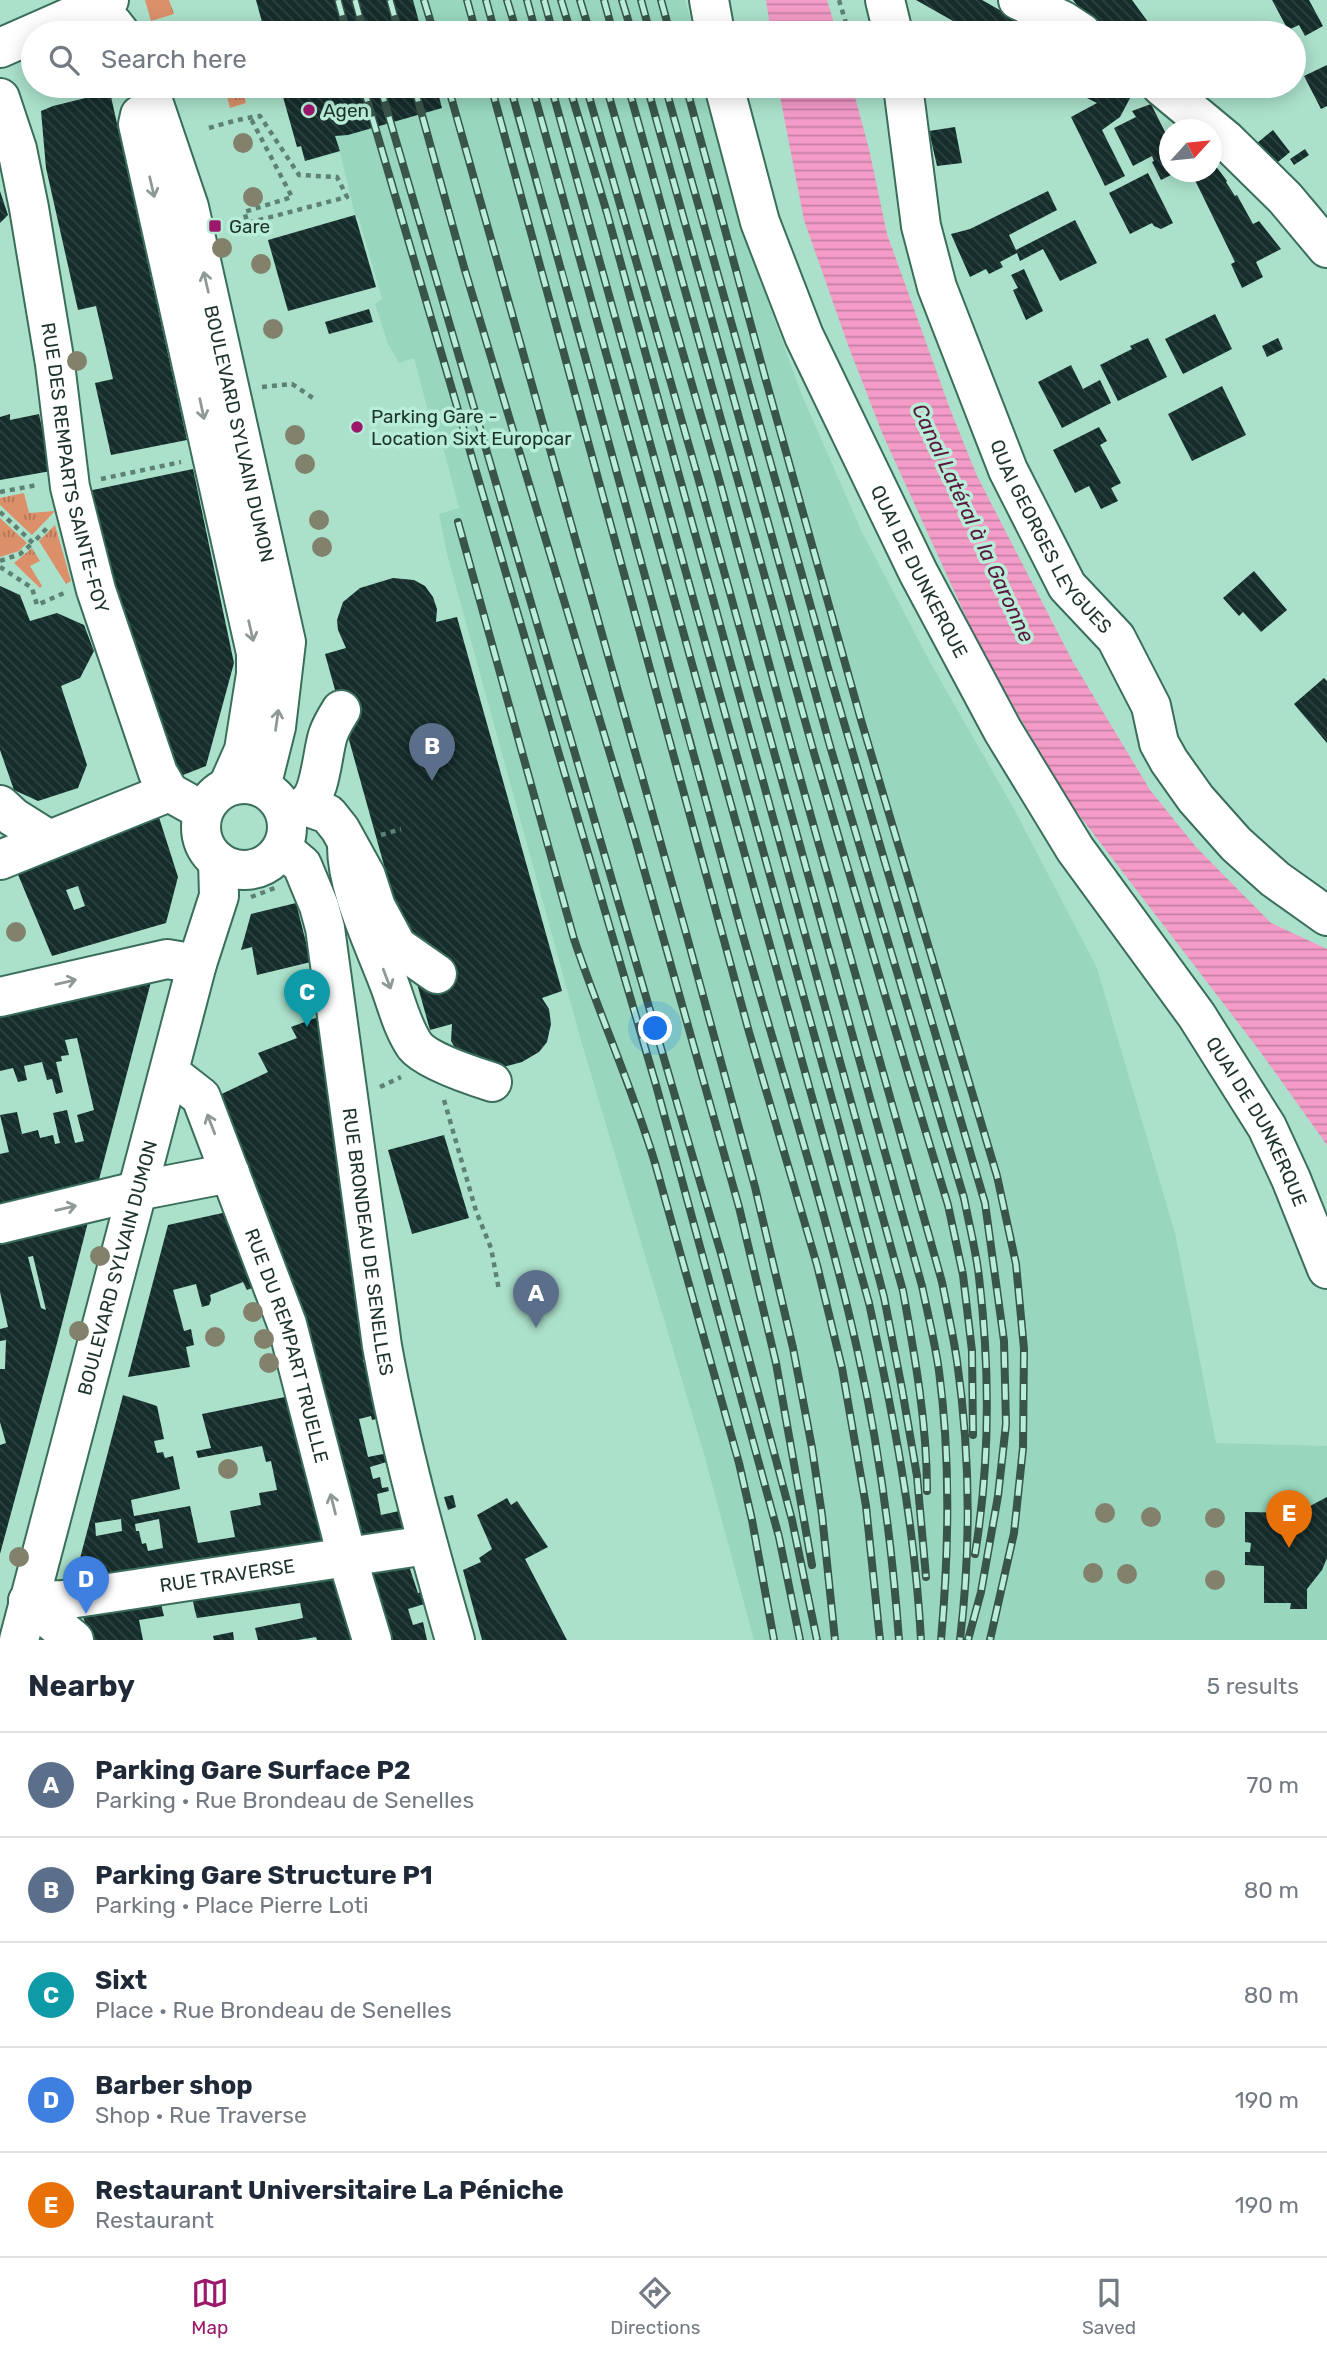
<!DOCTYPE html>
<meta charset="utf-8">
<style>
:root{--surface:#fff;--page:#f6f6f7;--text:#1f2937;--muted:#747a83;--line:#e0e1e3;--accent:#9c186b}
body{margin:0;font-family:Rubik,sans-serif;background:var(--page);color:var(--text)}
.compass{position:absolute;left:1159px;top:119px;width:63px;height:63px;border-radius:50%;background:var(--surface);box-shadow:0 4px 18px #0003;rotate:63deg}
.you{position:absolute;left:656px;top:1029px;width:24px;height:24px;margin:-18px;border:5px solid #fff;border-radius:50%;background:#1a73e8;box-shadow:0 0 0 10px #1a73e833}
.badge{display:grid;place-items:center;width:46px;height:46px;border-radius:50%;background:var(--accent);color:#fff;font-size:23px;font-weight:700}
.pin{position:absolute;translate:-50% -58px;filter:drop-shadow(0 2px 4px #0008)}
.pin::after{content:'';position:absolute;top:37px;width:24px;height:21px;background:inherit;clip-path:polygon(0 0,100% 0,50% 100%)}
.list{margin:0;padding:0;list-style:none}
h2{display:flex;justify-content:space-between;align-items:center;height:91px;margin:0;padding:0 28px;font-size:30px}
h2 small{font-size:23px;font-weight:400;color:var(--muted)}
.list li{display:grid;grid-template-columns:46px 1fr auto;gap:21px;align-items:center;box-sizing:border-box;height:105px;padding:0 28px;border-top:2px solid var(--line)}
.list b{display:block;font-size:26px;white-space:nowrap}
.list p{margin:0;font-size:23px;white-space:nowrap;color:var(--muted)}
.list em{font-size:23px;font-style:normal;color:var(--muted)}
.icon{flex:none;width:38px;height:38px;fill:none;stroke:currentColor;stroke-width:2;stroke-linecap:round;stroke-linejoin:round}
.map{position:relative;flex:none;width:1327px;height:1640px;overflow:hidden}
.search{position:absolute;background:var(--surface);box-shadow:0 4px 18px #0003;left:21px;right:21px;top:21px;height:77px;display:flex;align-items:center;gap:18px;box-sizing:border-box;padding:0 24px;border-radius:38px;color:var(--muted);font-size:26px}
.sheet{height:616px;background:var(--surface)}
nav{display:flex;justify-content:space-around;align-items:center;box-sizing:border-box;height:98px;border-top:2px solid var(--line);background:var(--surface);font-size:19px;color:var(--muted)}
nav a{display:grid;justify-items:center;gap:4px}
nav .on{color:var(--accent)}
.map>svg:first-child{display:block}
.built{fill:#98d7be}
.grass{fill:url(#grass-tufts)}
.water{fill:url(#water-rules)}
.building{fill:url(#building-back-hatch);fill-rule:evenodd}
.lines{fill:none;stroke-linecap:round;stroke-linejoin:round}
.minor-casing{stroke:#3a6e5b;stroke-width:42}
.path{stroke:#5d8173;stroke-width:4.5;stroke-dasharray:5 5;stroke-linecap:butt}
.minor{stroke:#fff;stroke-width:38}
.rail-casing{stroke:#39554a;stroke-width:8}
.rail{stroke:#b8eed8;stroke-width:5;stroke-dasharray:16;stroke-linecap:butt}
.tree{fill:#82826c}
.oneway{stroke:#8e9995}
.poi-dot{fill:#9c186b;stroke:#b8eed8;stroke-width:2.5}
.labels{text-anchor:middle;stroke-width:7;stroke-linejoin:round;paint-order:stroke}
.poi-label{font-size:19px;fill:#1d332b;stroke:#b8eed8;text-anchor:start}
.street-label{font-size:19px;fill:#1d332b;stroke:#b8eed8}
.water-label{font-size:21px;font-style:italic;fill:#5a173e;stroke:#b8eed8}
</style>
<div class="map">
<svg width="1327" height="1640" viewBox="0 0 1327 1640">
<defs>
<pattern id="grass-tufts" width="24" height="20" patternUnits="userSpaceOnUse" patternTransform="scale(1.75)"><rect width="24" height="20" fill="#db9069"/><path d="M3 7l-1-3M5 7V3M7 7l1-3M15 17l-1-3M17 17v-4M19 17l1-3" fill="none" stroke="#b17657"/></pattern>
<pattern id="water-rules" width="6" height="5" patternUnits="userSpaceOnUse" patternTransform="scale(1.75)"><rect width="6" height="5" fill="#f49bc8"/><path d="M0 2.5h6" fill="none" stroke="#c57fa3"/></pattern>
<pattern id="building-back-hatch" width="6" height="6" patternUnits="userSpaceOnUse" patternTransform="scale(1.75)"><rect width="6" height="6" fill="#152d2b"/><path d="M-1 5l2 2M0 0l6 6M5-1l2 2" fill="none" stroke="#2e4341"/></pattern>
</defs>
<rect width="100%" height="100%" fill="#abe1cb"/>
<path class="built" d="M256,0h429l9,33h-429z
M280,86h427l42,163 52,144 60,137 68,130 84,147 84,161 78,265 41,210 111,3v194h-573l-50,-186 -122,-410 -135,-490 -8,-40 20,-6 -16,-61 -5,2 -24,-91 -15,5 -11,-19 -13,-40 7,-5 -23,-80 -4,-4 -15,-63 -35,9 -4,-14h-4z"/>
<path class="grass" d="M145,0h24l5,14 -23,7z
M224,86h17l5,17 -16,5z
M24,493l5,20 26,-2 -23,24 -32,-30v-7z
M0,518l27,25 -8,8 -19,6z
M55,525l16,56 -5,3 -27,-43z
M32,548l8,13 -10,5 12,20 -2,2 -26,-25z"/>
<path class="water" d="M766,0h61l10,33h-66z
M778,86h74l17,63 18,85 63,175 27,67 96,186 77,128 46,57 75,76 56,26v196l-68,-95 -196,-256 -86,-153 -94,-206 -35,-90 -44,-125z"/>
<path class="building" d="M256,0h157l9,33h-157z
M916,0h66l59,33h-85l-5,-3 2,-9z
M1073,0h59l19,26 -11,7h-26l-35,-25z
M1272,0h37l14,26 -18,10 -6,-11 -11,5z
M1327,65v41l-6,3 -17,-33z
M280,86h156l6,22 -94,27 -13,1 5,15 -35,10 -4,-15 -4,1z
M1089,86l47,1 -16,30 -18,13 23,46 -20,10 -34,-69 26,-14 -14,-7z
M110,92l77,348 -76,15 -16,-72 18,-4 -17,-73 -18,4 -32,-142 -5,-57 12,-5z
M1151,104l19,38v30h7l-16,8 -9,-18 2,-1 -2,-5 -19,10 -19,-38 22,-11 -4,-6z
M955,127l7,36 -25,3 -8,-35z
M1273,130l17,22 -18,15 -21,-19z
M1305,149l4,6 -15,10 -4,-6z
M1212,161l15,20 -1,1 9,14 2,-1 16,29 6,-3 22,28 -25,13 7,15 -21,11 -11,-24 4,-2 -44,-90h21z
M1148,173l25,50 -12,6 -7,-3 -2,-3 -22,11 -21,-41z
M0,191l8,24 -8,8z
M1048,191l9,19 -48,25 7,15 59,-30 22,43 -37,18 -17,-32 -23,12 -3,-8 -17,9 3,5 -14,7 -3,-5 -16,8 -19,-43 19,-5z
M355,215l21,72 -88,24 -20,-71z
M1024,269l19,42 -17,9 -13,-30 5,-2 -7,-13z
M369,309l4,13 -44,12 -4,-12z
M1215,314l17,35 -49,25 -18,-35z
M1148,338l19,39 -49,24 -18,-36 32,-16 -2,-3z
M1278,338l5,11 -16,8 -5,-11z
M1071,365l12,24 17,-9 11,23 -49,25 -24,-46z
M1222,386l24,49 -54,26 -24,-47z
M10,414v6l29,-6 12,57 -51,9v-63z
M1099,427l8,14 -7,4 21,38 -10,5 7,13 -17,8 -12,-23 -14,7 -22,-43z
M193,469l41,194 -28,103 -28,11 -55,-156 -35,-130z
M1254,571l33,39 -26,22 -18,-20 -4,4 -16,-18z
M393,578l21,2 11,6 8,11 4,12 -1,13 21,-5 105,374 -20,7 7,11 2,15 -4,18 -8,10 -17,10 -26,7 -38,-16 -7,-12 1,-17 -22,6 -105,-376 21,-6 -8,-18 -1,-10 6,-18 17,-14z
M0,586l20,9 10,26 27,-8 27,12 10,26 -14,27 -19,8 26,79 -9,23 -40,13 -24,-11 -14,-40z
M1324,678l3,3v62l-33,-39z
M157,811l21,66 -12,46 -114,33 -38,-91zM78,886l7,20 -11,4 -8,-20z
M296,903l15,59 -54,13 -5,-28 -11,3 10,-36z
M152,978l-55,209 -97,22v-55l9,-2 -9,-37 17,-3 5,22 16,-4 2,8 13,-3 2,9 5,-1 -7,-30 14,-3 8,33 9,-2 -7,-26 17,-5 -17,-72 -12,2 4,15 -8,1 1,5 -6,1 7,30 -7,2 -4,-15 -5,1 -5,-18 -18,4 3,14 -9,2 -5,-14 -13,3v-57z
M318,1017l51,342 -6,1 8,29 13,28 -12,3 -1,-4 -12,3 9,38 20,-4 2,8 -20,6 3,12 7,-2 2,11 6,-1 1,4 -12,3 4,21 27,-6 6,26 -55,9 -148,-445 57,-27 -10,-19 39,-15 -6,-11z
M444,1135l25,83 -57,16 -24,-84z
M227,1212l30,74 -10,4 -4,-8 -33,13 1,5 -2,5 -7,2 -6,-23 -23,6 11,41 7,-2 3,16 -8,2 4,20 -62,10 40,-152z
M90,1214l-34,133 -56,207v-109l6,-2 -6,-21v-53h5l1,-29 -6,1v-12l8,-2 -8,-35v-61zM33,1256l13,54 -5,-2 -13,-51z
M123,1395l34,11 7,33 -10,2 3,12 6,-1 2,6 8,-2 7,33 -49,11 3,16 56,-10 8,37 37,-6 -5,-26 31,-6 -2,-12 18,-3 -6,-29 -5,1 -4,-16 -64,12 -2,-7 15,-3 -9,-34 88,-18 37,152 -254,37zM121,1519l1,12 -26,5 -1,-13zM159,1519l4,29 -15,3 -2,-8 -4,1 -3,-13h-3l-1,-7z
M453,1495l3,12 -8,3 -4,-13z
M1327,1497v61l-5,12 -15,19v20h-17l1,-6h-27v-37l-19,-1v-13h5l1,-9 -6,-1v-30l52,1z
M507,1498l4,7 6,-4 31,46 -23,12 42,81h-85l-19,-70 18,-8 -2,-4 13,-9 -15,-34z
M407,1560l11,33 10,-3 3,12 -23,7 5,16 10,-3 4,18h-43l-14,-74z
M334,1572l8,39 10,29h-35l-1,-3 -18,3h-40l-3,-12 48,-10 -3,-15 -103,15 -2,-7 -4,-19z
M159,1596l5,20 -25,4 4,20h-52l-11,-32z
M233,1632l1,8h-20l-1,-4z"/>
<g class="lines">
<g class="minor-casing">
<g id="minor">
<path d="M709,0l6,33"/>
<path d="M885,0l8,33"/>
<path d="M1018,0l44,20 20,13"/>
<path d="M88,10l25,14 7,9"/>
<path d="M0,48l109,-48"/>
<path id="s1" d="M148,86l41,121 97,435 -10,85 -15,60"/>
<path id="s2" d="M724,86l36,136 44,114 114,236 85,159 72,118 122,167 70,111 24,52 36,90"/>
<path id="s3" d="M903,86l18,140 16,61 71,183 59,116 49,52 35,68 8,37 10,18 27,38 40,45 39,35 52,37"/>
<path d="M1161,86l65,54 59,58 42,50"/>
<path id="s4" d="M0,98l17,51 12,59 26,156 15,123 26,103 62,183 11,19 34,19"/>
<path d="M140,115l-2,9 118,529v21l-12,76 -16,36"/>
<circle cx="244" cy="827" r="43"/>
<path d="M0,805l13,12 35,22"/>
<path d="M305,806l23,8 12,15 26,47 10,31 21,39 40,28"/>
<path d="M285,813c7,-3 16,-4 21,-9 15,-11 16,-50 22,-69 3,-9 8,-17 13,-25"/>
<path d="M347,844c-1,44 28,101 43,142 7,19 13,43 25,60 12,15 58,30 77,36"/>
<path id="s5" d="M282,848l20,17 17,41 6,22 57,418c18,100 45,197 73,294"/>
<path d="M0,860l169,-68"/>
<path d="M0,997l167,-38 30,5"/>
<path id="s6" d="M169,1072l32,25 86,227 60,233 25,83"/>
<path d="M0,1224l137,-33 93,-18"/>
<path id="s7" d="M28,1601l35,-1 364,-55"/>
<path d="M28,1601l46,39"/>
<path id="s8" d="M19,1640l178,-676 22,-68 -1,-35"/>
</g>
</g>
<path class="path" d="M839,0l10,33
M209,128c17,-5 34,-10 51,-12l39,59 38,2 10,20 -99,26 -4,-11 48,-15 -42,-80
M262,387l30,-3 21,14
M101,479l80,-17
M0,492l37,-7
M0,512l33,31 14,-15
M0,561l20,-7 13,-11
M0,567l32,21 5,17 27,-12
M381,835l20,-6
M251,897l24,-9
M380,1087l21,-10
M444,1100l32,111 15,37 8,42"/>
<use href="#minor" class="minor"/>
<g class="rail-casing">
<path id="rail" d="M338,0l9,33
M355,0l9,33
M390,0l9,33
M424,0l10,33
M467,0l9,33
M486,0l9,33
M507,0l10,33
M527,0l9,33
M544,0l9,33
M561,0l10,33
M580,0l10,33
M604,0l9,33
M622,0l10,33
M641,0l9,33
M661,0l9,33
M363,86l293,999 123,452 21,103
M380,86l342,1171 70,263 25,120
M414,86l50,181 170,567 105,373 37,156 36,202
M448,86l238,847 69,254 38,161 19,100 10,67 13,125
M491,86l258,946 68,233 25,103 24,138 14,134
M510,86c79,279 153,560 230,839 40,143 86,284 118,428 21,94 34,191 41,287
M532,86l337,1217c24,111 46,223 52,337
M551,86l289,1042 44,169 18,92 15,87 9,101
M569,86l38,127 296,1078c12,66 24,132 24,200
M586,86l111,388 225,812c6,29 13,57 17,85 12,90 10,179 2,269
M606,86l110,382 78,288 148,526c5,26 11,52 15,79 13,91 14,187 3,279
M628,86l186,667 93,317 41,135 15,70 9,76 1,84
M647,86l183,660 134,452c5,26 12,53 15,79 11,92 11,186 -4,277
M665,86l165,589 155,528 19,138 2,83 -8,72 -17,96 -13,48
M686,86l79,291 96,343 136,456 19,88 8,85 -1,99 -9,85 -24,107
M458,522l116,417c25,75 58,148 81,224l84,300 13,57 22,120"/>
</g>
<use href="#rail" class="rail"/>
</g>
<g class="tree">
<circle cx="243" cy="143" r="10"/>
<circle cx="253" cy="197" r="10"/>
<circle cx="222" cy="248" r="10"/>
<circle cx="261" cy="264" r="10"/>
<circle cx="273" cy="329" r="10"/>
<circle cx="77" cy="361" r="10"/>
<circle cx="295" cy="435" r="10"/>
<circle cx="305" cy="464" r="10"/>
<circle cx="319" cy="520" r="10"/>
<circle cx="322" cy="547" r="10"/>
<circle cx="16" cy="932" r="10"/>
<circle cx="100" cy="1256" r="10"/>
<circle cx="253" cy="1312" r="10"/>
<circle cx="79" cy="1331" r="10"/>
<circle cx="215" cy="1337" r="10"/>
<circle cx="264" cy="1339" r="10"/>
<circle cx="269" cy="1363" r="10"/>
<circle cx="228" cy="1469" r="10"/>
<circle cx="1105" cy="1513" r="10"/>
<circle cx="1151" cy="1517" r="10"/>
<circle cx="1215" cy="1518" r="10"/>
<circle cx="19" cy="1557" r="10"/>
<circle cx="1093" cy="1573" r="10"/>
<circle cx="1127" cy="1574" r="10"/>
<circle cx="1215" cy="1580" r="10"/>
</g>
<defs><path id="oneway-shaft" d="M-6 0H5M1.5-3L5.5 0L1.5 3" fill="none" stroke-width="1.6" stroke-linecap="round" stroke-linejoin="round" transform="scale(1.75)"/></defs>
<g class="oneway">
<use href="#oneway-shaft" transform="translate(152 187) rotate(77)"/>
<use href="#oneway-shaft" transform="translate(206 282) rotate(-103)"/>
<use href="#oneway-shaft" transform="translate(202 409) rotate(78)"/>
<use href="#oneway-shaft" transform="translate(251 631) rotate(77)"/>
<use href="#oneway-shaft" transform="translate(277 720) rotate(-82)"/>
<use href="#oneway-shaft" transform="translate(387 979) rotate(69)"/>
<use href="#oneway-shaft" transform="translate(66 982) rotate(-13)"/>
<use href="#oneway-shaft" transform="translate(211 1124) rotate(-111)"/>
<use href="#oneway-shaft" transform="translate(66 1208) rotate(-13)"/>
<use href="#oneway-shaft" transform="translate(333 1504) rotate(-104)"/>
</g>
<g class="poi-dot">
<circle cx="309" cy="110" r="7"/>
<rect x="208" y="219" width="14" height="14" rx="3.5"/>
<circle cx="357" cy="427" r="7"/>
</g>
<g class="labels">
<g class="poi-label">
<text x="323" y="117">Agen</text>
<text x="229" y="233">Gare</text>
<text x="371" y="423">Parking Gare -<tspan x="371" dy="22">Location Sixt Europcar</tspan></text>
</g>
<g class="street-label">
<text dy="7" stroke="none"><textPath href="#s1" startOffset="360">BOULEVARD SYLVAIN DUMON</textPath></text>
<text dy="7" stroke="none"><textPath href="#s4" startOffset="378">RUE DES REMPARTS SAINTE-FOY</textPath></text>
<text dy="7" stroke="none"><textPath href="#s3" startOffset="480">QUAI GEORGES LEYGUES</textPath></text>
<text dy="7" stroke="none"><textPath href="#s2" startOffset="525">QUAI DE DUNKERQUE</textPath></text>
<text dy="7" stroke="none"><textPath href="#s2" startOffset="1172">QUAI DE DUNKERQUE</textPath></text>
<text dy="7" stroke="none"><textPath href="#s5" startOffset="410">RUE BRONDEAU DE SENELLES</textPath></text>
<text dy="7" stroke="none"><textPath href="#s8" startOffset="385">BOULEVARD SYLVAIN DUMON</textPath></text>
<text dy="7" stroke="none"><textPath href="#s6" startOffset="304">RUE DU REMPART TRUELLE</textPath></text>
<text dy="7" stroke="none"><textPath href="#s7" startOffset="201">RUE TRAVERSE</textPath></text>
</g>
<g class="water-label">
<text transform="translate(973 523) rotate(65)" y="7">Canal Latéral à la Garonne</text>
</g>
</g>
</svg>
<svg class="compass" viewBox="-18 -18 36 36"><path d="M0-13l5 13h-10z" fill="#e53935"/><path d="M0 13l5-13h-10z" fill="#747a83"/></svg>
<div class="you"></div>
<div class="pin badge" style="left:536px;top:1328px;background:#5c6f8a">A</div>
<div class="pin badge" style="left:432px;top:781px;background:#5c6f8a">B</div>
<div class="pin badge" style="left:307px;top:1027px;background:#0f9aa8">C</div>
<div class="pin badge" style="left:86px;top:1614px;background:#3f7fe0">D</div>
<div class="pin badge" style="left:1289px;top:1548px;background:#e8710a">E</div>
<div class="search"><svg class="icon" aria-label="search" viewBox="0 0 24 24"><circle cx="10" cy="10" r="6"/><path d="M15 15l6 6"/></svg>Search here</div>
</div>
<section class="sheet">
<h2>Nearby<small>5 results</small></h2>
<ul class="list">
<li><span class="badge" style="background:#5c6f8a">A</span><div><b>Parking Gare Surface P2</b><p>Parking · Rue Brondeau de Senelles</p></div><em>70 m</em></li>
<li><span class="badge" style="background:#5c6f8a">B</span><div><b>Parking Gare Structure P1</b><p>Parking · Place Pierre Loti</p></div><em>80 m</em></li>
<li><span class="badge" style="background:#0f9aa8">C</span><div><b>Sixt</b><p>Place · Rue Brondeau de Senelles</p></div><em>80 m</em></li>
<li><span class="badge" style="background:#3f7fe0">D</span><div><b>Barber shop</b><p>Shop · Rue Traverse</p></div><em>190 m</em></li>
<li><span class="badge" style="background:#e8710a">E</span><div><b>Restaurant Universitaire La Péniche</b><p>Restaurant</p></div><em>190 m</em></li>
</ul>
</section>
<nav>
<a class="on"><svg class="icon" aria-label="map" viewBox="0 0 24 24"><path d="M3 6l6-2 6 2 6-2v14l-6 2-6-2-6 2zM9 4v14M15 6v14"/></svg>Map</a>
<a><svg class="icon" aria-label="directions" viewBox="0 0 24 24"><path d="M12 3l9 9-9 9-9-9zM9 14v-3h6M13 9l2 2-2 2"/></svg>Directions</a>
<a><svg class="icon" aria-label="saved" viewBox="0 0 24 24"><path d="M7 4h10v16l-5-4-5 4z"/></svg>Saved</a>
</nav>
